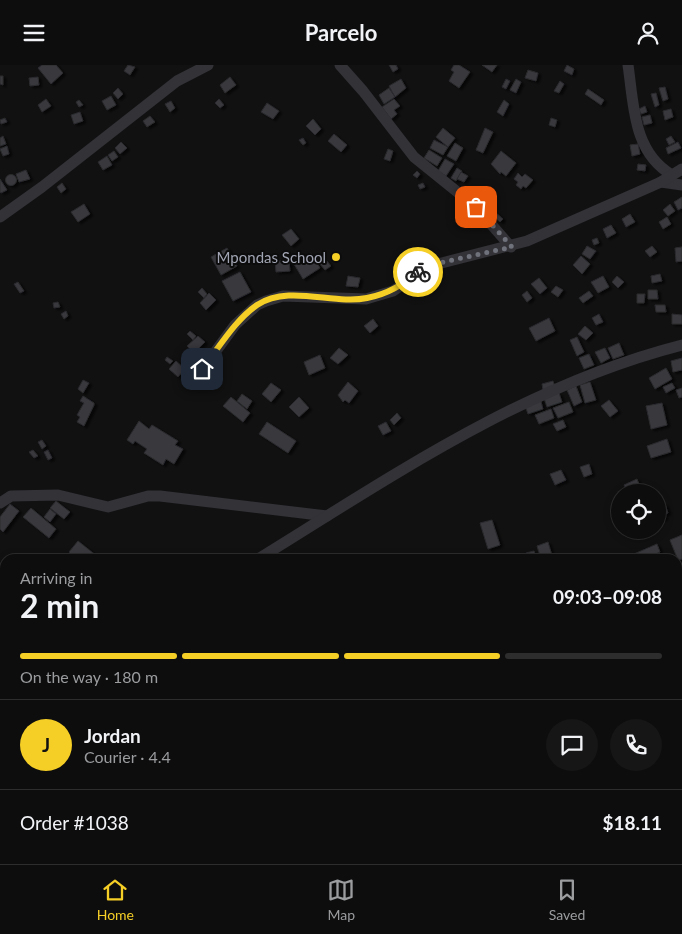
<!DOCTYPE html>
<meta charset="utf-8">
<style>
body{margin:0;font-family:Lato,sans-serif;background:#161617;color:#f1f3f6;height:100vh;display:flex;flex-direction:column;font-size:19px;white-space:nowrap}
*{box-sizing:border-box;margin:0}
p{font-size:16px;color:#9a9c9e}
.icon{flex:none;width:28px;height:28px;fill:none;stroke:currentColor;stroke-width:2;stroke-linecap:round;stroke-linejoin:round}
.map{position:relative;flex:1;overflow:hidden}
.panel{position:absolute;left:0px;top:489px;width:682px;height:311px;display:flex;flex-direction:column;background:#0d0d0e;border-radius:15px 15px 0 0;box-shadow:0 2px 8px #0003,0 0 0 1px #2d2d2e}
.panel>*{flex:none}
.tools{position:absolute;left:611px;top:419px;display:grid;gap:10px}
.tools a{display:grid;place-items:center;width:55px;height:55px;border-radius:50%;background:#0d0d0e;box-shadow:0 2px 8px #0003,0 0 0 1px #2d2d2e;font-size:25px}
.pin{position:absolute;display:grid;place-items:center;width:42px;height:42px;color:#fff;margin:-21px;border-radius:10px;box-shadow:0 2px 8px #0006}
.courier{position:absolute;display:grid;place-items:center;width:50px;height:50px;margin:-25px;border:4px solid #f5ce26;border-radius:50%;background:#fff;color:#222;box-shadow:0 1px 6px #0007}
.head em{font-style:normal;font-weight:700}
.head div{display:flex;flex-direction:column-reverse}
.head{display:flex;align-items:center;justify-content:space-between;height:85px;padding:0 20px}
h1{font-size:32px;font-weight:700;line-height:38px}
.bar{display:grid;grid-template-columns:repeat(4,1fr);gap:8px 5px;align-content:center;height:60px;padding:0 20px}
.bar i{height:6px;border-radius:4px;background:#2d2d2e}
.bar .selected{background:#f5ce26}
.bar p{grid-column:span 4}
.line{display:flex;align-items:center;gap:12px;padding:0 20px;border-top:1px solid #2d2d2e}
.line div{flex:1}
.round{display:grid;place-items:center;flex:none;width:52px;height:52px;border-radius:26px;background:#161617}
header{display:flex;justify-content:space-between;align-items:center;height:65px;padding:0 20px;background:#0d0d0e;font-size:22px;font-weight:700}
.menu{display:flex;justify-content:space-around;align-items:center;height:70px;border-top:1px solid #2d2d2e;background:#0d0d0e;font-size:14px;color:#9a9c9e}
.menu a{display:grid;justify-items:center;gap:2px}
.menu .selected{color:#f5ce26}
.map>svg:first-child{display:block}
.building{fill:#38393d;stroke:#2b2b2e;filter:url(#shadow)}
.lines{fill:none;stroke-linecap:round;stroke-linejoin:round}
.street{stroke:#323237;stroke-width:11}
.done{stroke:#6f717b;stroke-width:5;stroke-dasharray:0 9}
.route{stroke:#f5ce26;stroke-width:6}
.poi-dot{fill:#f5ce26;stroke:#0c0c0d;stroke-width:2}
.labels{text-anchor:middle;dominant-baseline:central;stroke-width:4;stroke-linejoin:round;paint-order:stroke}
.poi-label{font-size:15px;fill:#a2a5b3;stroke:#0c0c0d;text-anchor:end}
</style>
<header><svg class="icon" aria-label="menu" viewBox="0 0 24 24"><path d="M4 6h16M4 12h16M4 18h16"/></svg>Parcelo<svg class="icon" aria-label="person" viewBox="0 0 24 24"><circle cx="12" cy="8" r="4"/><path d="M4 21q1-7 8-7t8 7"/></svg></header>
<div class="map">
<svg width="682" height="799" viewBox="0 0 682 799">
<defs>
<filter id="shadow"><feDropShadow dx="3" dy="2" stdDeviation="1" flood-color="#0009"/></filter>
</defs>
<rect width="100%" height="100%" fill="#111112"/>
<g class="building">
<polygon points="42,0 56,0 63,8 51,19 38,3"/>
<polygon points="128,0 135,2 130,10 124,6"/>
<polygon points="389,0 396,0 398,4 393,7"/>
<polygon points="454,0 459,0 470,7 459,23 449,16 454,7 451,5"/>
<polygon points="482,0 497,0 492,7"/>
<polygon points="567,0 574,4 572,10 564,6"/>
<polygon points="528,5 538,8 536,16 525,13"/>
<polygon points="0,11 3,11 3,20 0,19"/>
<polygon points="38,12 39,20 30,21 29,13"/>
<polygon points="230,12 236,20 225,28 220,20"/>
<polygon points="401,14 406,23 395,32 389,21"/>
<polygon points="506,14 510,16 506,24 502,22"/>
<polygon points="516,14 521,17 516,28 510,25"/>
<polygon points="560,16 564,19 559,28 554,26"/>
<polygon points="665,22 668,34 663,36 659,23"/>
<polygon points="118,23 123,29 118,34 113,28"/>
<polygon points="389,23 395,32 384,39 379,30"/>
<polygon points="588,24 604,35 601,40 585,29"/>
<polygon points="656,28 659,40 655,42 651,29"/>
<polygon points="111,31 116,40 107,45 102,36"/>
<polygon points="46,34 51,41 42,47 38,40"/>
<polygon points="219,34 224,40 220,43 215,38"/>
<polygon points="394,34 400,41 394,45 397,49 391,54 382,42"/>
<polygon points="79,35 83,40 79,42 76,37"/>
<polygon points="504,35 509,39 503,51 497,47"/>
<polygon points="171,36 175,43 170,47 165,39"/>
<polygon points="267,38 279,46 273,54 261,47"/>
<polygon points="645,41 647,47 641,49 639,44"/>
<polygon points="671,44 673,52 665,55 663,46"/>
<polygon points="80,47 83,56 74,59 71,50"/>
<polygon points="650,50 652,58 644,60 642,52"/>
<polygon points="150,51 155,57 147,62 143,56"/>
<polygon points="5,53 7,57 1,59 0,55"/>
<polygon points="551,53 557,55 555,62 549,60"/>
<polygon points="313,54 321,64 315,70 306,61"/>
<polygon points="443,63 455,73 448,82 436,72"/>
<polygon points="485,63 493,67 483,88 476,85"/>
<polygon points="334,69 347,80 341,87 328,76"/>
<polygon points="3,71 6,79 0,81 0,73"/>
<polygon points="671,71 675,77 669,80 666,74"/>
<polygon points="303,73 306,78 303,80 299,75"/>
<polygon points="434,75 448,82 443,90 430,83"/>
<polygon points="121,77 127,83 120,89 115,83"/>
<polygon points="678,77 681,83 668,89 666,83"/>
<polygon points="455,78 463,83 456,96 447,91"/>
<polygon points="638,79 640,89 632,91 630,80"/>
<polygon points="7,81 9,89 3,91 0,84"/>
<polygon points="388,84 393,86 390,96 384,94"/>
<polygon points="429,85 442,93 437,101 424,93"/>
<polygon points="114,86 118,92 112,96 108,90"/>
<polygon points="501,86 516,98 506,111 501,107 500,109 491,99"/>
<polygon points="107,91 112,100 103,105 98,97"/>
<polygon points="445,94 454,99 446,111 438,106"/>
<polygon points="638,99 646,100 645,106 637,105"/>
<polygon points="457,103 462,106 456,116 451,113"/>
<polygon points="26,105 30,114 19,117 16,109"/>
<polygon points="417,106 420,109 417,113 413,110"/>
<polygon points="461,107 468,111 464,117 457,114"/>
<polygon points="518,108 522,112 525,109 533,115 526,123 523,121 521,124 516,120 518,117 514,114"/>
<circle cx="11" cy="115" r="5.5"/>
<polygon points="0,114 7,125 1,128 0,127"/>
<polygon points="62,118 66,124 61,128 57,122"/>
<polygon points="423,118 425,122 420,124 418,120"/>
<polygon points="682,132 682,143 678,145 674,137"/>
<polygon points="84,139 90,149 78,157 71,147"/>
<polygon points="670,139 675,146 668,151 663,145"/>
<polygon points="495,147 503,154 500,157 492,150"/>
<polygon points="630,149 635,157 626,162 622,154"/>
<polygon points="667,152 671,159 663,164 659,157"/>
<polygon points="611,160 616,168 607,173 603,164"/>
<polygon points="291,164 299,174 291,181 282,170"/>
<polygon points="597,173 599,178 594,180 592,175"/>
<polygon points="587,181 596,186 590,194 582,189"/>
<polygon points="652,181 657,187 650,192 645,186"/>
<polygon points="682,182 682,196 676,197 675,183"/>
<polygon points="227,183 237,201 221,210 211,192"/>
<polygon points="311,188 320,203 303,214 294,199"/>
<polygon points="581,191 590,199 582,209 573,200"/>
<polygon points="289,195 290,206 276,207 275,196"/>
<polygon points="326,195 331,201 325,205 320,199"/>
<polygon points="240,207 251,227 233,236 222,216"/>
<polygon points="660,209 662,216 652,218 651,211"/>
<polygon points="348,211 360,213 358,222 346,221"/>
<polygon points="603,211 609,222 598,228 591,217"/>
<polygon points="617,211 624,217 618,223 612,217"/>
<polygon points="539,213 547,223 540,229 531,219"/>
<polygon points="18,217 24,226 20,228 14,219"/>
<polygon points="556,221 563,225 558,232 551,227"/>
<polygon points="202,223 207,229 204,233 198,227"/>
<polygon points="648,225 657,225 658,234 648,234"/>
<polygon points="527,226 532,233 527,237 522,230"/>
<polygon points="589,226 593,231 583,238 579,233"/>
<polygon points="209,228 216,235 206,245 200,238"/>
<polygon points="637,229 645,229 644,238 637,238"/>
<polygon points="58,237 60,242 54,243 53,238"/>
<polygon points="655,240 665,240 666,247 656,247"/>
<polygon points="66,246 68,251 64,254 61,249"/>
<polygon points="599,249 603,257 596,260 592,253"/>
<polygon points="672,249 682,250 682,259 672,259"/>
<polygon points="549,253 555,266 536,276 529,263"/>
<polygon points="373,254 378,261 370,268 364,261"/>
<polygon points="585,261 593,268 586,275 578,269"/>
<polygon points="190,266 196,271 193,275 187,269"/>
<polygon points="198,271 205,277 194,288 187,281"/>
<polygon points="577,272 584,287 577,291 570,275"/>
<polygon points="619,278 624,290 613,294 608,283"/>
<polygon points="339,283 348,290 338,299 330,293"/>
<polygon points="605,283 610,293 601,298 595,287"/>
<polygon points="589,289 594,300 584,304 579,293"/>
<polygon points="320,290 325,303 309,310 304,297"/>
<polygon points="167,292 173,296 170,299 165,295"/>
<polygon points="682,293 682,305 673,307 671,296"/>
<polygon points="176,296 185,304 178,312 169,304"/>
<polygon points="666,303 672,314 655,324 649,313"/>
<polygon points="83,315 89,318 83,328 78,324"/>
<polygon points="553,316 555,322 543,325 542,319"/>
<polygon points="348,317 358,326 349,338 345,335 343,337 338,330"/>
<polygon points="590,317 596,335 585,338 580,320"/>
<polygon points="271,318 281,325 271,337 262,329"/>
<polygon points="672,318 675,323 666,328 663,322"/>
<polygon points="576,321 582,337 574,341 567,325"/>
<polygon points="682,323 682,332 679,333 676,325"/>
<polygon points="559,328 562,337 547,342 544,333"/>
<polygon points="242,329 252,336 247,344 237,336"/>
<polygon points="83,331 94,338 94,340 84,361 77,357 80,352 77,350 84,338 80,336"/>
<polygon points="231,332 250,348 243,357 223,341"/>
<polygon points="299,332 309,343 299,352 289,342"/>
<polygon points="540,333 543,344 528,349 524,338"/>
<polygon points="609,335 618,346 610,352 601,341"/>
<polygon points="569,337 573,347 558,353 553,343"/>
<polygon points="662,338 667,360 651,364 646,341"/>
<polygon points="551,344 554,353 539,359 535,350"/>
<polygon points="397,348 401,353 394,360 390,355"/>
<polygon points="563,355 566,362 557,366 553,359"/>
<polygon points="139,356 149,364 152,360 178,376 175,380 183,384 174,399 166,394 163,400 144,388 147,384 135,376 133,379 127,375"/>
<polygon points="267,357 296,376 288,388 259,369"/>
<polygon points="386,357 391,366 383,370 378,361"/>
<polygon points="667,374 671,387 651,393 647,381"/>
<polygon points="42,375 46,381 42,384 38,377"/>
<polygon points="33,385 38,391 34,393 29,387"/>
<polygon points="48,385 52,393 48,395 44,387"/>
<polygon points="589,399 592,409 584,412 580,402"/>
<polygon points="561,405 566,415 555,420 550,409"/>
<polygon points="637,414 642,427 628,428 624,420"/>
<polygon points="56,436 70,447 64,454 50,443"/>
<polygon points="658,436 661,441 665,439 668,448 664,449 665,453 658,456"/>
<polygon points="10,439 19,446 3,467 0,464 0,452"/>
<polygon points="31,443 56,464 49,473 23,452"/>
<polygon points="50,444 56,449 50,457 44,452"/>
<polygon points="492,455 500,480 488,484 480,458"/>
<polygon points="682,470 682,494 678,495 670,475"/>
<polygon points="78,476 98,492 96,494 76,494 69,487"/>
<polygon points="548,477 553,494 541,494 537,481"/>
<polygon points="657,479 660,487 644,494 636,494 634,489"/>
<polygon points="534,486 537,494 528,494 526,488"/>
<polygon points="0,510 5,514 5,528 0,525"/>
<polygon points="678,524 682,532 682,543 678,545"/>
<polygon points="5,660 5,673 0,664"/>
<polygon points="0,719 5,722 0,734"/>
<rect x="159" y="795" width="15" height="4"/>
<polygon points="190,795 213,795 214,799 192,799"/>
<polygon points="219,795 237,795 237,796 220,799"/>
<polygon points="547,795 565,795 565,798 547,799"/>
<polygon points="571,795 589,795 589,799 572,799"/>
<polygon points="615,795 628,795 629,799 616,799"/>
</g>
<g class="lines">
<g class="street">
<polyline points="340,0 363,26 414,92 476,142 511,182"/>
<path d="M628 0C634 41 633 87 672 110"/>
<polyline points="661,117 682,120"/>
<polyline points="0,152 42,122 177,16 208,0"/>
<polyline points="202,305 235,260 257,240 266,236 283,231 366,234 393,226 430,201 527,176 661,117 682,104"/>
<polyline points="0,438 11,431 58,430 108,442 148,431 160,431 327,451"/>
<path d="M258 494C394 410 525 320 682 280"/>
<polyline points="0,546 3,594 0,622"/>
<polyline points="0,642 5,640"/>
<polyline points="0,744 5,736"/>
<polyline points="451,795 461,799"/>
</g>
</g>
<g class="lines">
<polyline class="done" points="418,207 430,200 512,182 476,142"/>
<path class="route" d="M202 304C219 283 234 256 257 240 289 219 333 240 367 233 388 229 402 220 418 207"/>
</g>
<circle class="poi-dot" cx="336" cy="192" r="5"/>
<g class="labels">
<g class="poi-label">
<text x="326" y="192">Mpondas School</text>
</g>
</g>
</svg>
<div class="tools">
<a><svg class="icon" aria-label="locate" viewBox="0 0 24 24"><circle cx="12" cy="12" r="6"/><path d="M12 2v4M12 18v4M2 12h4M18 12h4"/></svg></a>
</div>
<div class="pin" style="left:476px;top:142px;background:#ea580c"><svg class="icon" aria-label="bag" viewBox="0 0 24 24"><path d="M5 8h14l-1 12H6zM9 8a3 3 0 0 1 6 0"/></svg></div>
<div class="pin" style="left:202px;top:304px;background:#1f2937"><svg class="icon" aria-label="home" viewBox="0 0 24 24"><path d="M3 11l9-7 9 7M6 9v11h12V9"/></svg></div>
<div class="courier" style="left:418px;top:207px"><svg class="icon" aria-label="bike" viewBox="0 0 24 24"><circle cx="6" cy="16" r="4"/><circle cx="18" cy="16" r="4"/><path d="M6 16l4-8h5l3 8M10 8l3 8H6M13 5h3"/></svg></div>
<section class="panel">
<div class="head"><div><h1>2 min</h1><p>Arriving in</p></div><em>09:03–09:08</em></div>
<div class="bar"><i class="selected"></i><i class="selected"></i><i class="selected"></i><i></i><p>On the way · 180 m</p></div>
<div class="line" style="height:90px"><b class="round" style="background:#f5ce26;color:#111">J</b><div><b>Jordan</b><p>Courier · 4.4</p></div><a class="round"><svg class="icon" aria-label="chat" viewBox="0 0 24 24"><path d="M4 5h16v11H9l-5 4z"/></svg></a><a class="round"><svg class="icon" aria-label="phone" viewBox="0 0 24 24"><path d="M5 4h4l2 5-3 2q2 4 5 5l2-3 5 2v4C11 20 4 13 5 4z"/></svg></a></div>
<div class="line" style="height:65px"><div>Order #1038</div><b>$18.11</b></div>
</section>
</div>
<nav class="menu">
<a class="selected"><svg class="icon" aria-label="home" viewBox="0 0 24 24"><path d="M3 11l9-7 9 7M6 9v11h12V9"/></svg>Home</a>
<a><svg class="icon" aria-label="map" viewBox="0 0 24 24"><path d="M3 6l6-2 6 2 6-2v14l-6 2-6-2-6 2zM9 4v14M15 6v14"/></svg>Map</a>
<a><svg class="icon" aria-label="saved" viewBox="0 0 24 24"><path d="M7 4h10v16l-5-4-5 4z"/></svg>Saved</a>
</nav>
